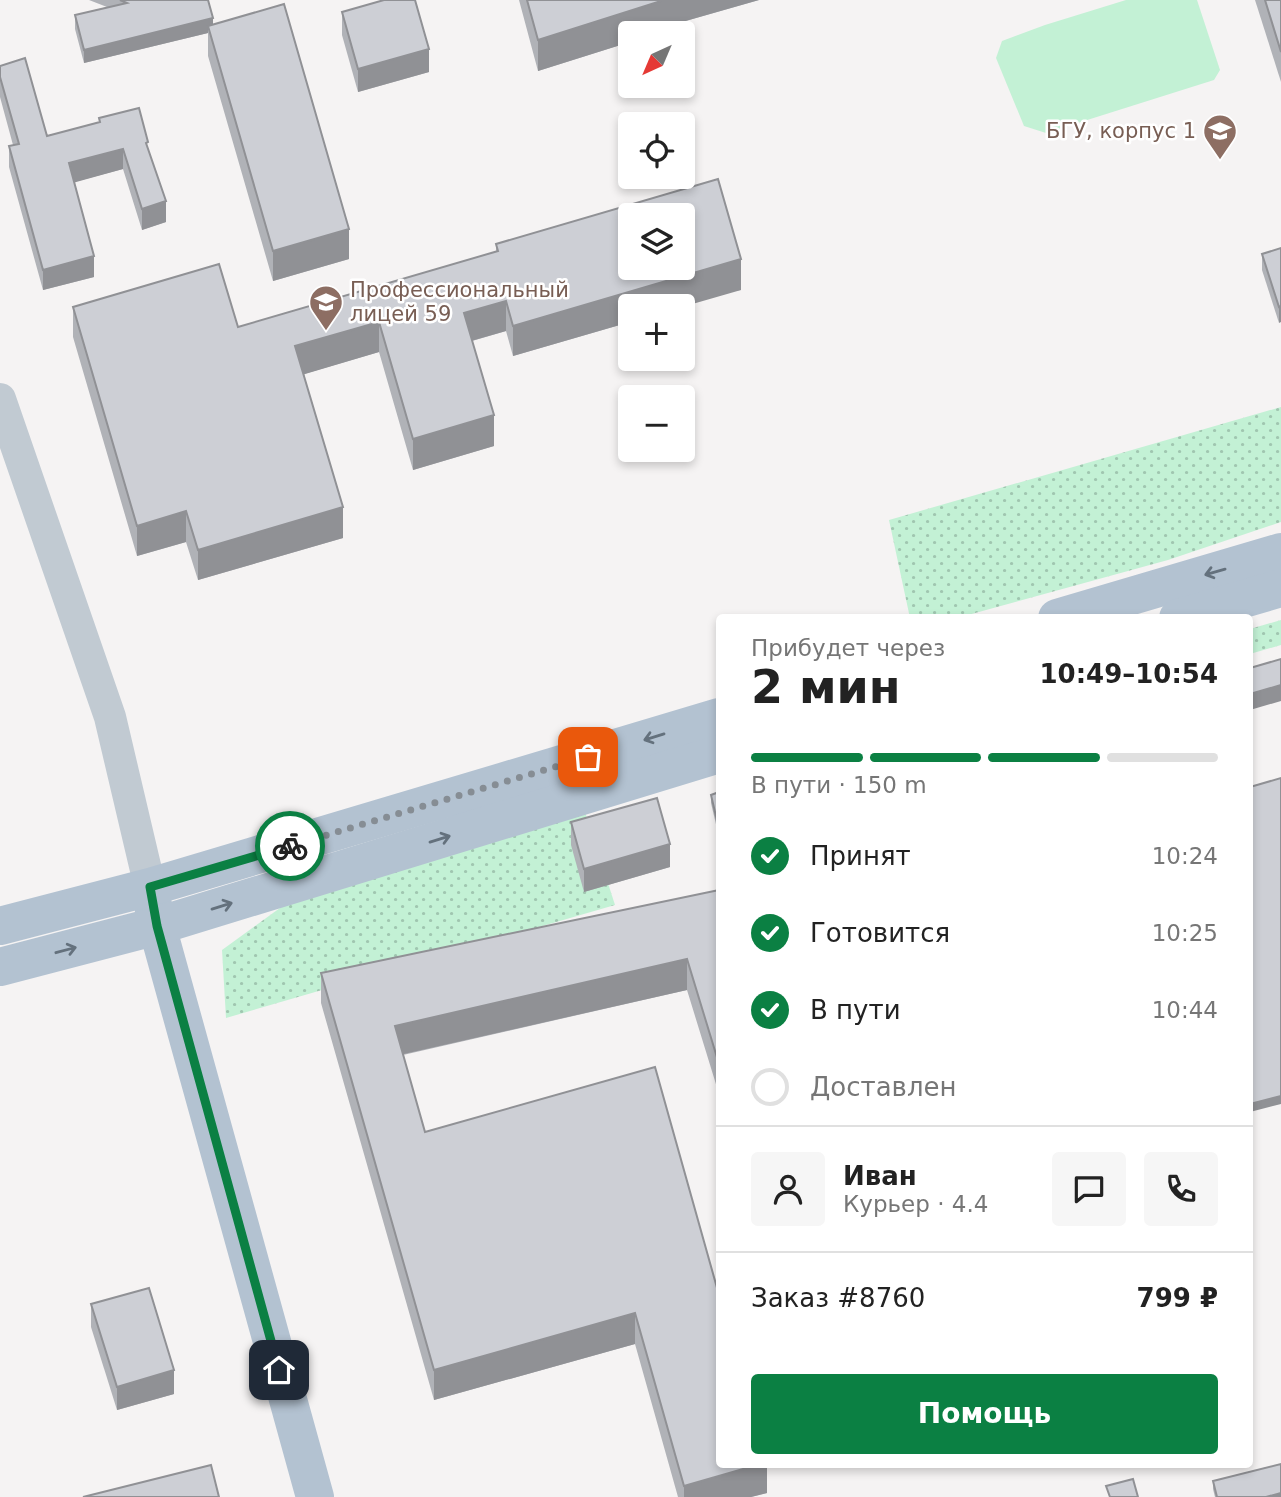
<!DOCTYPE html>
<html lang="ru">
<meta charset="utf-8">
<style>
body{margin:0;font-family:"DejaVu Sans",sans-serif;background:#f6f6f6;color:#222;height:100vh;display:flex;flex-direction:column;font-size:26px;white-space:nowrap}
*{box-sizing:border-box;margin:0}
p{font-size:23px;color:#767676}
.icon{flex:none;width:38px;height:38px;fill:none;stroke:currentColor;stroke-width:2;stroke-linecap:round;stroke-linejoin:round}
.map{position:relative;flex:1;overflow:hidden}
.drawer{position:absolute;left:716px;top:614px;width:537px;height:854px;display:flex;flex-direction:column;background:#fff;border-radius:7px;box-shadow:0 4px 10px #0003}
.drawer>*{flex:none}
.needle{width:46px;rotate:224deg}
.controls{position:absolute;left:618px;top:21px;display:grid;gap:14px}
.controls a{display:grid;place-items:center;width:77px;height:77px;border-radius:7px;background:#fff;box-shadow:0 4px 10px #0003;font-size:35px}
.pin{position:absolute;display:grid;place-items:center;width:60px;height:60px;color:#fff;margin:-30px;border-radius:14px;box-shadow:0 4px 10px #0006}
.courier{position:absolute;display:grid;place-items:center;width:70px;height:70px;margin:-35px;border:5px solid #0b8043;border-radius:50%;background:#fff;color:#222;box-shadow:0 2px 9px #0007}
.headline em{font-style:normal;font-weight:700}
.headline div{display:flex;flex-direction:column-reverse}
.headline{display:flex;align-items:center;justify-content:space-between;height:119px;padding:0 35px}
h1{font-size:46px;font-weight:700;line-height:52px}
.bar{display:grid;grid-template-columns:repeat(4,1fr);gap:10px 7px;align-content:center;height:84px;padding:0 35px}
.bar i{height:9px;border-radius:5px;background:#e0e0e0}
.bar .current{background:#0b8043}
.bar p{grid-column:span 4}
.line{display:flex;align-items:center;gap:18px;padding:0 35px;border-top:2px solid #e0e0e0}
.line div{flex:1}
.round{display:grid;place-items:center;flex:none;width:74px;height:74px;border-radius:7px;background:#f6f6f6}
ol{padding:0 35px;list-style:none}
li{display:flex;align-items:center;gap:21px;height:77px}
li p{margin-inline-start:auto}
li .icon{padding:7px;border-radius:50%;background:#0b8043;color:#fff;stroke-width:4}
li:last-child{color:#767676}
li i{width:38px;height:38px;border:4px solid #e0e0e0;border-radius:50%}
.primary-button{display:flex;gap:14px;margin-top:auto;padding:14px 35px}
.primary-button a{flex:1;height:80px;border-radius:7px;background:#0b8043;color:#fff;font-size:28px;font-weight:700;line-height:80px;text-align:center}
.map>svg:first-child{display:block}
.grass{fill:url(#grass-dots)}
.pitch{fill:#c3f1d5}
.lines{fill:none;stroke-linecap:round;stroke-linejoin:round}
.tertiary{stroke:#c1cad2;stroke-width:32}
.primary{stroke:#b3c2d1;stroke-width:38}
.wall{fill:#b0b2b7}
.shaded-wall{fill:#909195}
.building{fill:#cdcfd5;stroke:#909195;stroke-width:2;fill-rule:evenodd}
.oneway{stroke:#64717d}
.done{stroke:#868d94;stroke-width:7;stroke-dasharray:0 12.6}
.route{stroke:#0b8043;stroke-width:9}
.labels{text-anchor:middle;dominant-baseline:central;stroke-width:5;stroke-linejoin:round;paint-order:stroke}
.education-label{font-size:21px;fill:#785e54;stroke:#fff;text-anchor:end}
</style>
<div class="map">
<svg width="1281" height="1497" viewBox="0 0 1281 1497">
<defs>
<pattern id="grass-dots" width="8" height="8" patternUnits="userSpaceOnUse" patternTransform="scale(1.75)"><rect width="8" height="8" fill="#c3f1d5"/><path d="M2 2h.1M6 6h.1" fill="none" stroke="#a0c6b0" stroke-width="1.8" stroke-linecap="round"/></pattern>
</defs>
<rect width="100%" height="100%" fill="#f5f3f3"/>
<g class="grass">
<polygon points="1281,407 1281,522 1168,560 957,618 910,618 889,520"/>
<polygon points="1281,620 1281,645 1250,654 1250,629"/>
<polygon points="585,812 615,905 226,1018 222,950 291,900"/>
</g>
<polygon class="pitch" points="1126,0 1197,0 1220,70 1214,80 1046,133 1024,126 996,58 1002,41 1045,25"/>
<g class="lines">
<polyline class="tertiary" points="0,399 110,717 150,887"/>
<g class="primary">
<polyline points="1057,618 1281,552"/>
<polyline points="1178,618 1281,588"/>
<polyline points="152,900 157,926 315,1497"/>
<polyline points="0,926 150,887 719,717"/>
<polyline points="0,967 157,926 719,754"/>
</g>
</g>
<g class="wall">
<polygon points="89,0 208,0 213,24 349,259 273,281 208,56 208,33 84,63 75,29 75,15 107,7"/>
<polygon points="519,0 759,0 661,28 661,32 630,33 630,42 538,71"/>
<polygon points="1255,0 1281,0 1281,82"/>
<polygon points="342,12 429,72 358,92 342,35"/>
<polygon points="0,66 47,136 99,122 99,118 148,149 166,222 142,230 123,169 74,182 94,277 43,290 9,167 9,146 13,145 0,97"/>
<polygon points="496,244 741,290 630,306 630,322 513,356 506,331 472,341 494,446 413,470 379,352 304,374 343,538 198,580 186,542 137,556 73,337 73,307 238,327 496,252"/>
<polygon points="1281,248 1279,323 1262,270 1262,254"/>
<polygon points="719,792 719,837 711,803 711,795"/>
<polygon points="571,822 670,867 584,892 571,845"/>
<polygon points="719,890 719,1094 687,990 403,1055 425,1132 655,1067 767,1465 767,1493 751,1497 678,1497 635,1344 434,1400 321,1003 321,973"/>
<polygon points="91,1304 174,1394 117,1410 91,1327"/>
<polygon points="1213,1481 1281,1497 1215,1497 1213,1489"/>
</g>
<g class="shaded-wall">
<polygon points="660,0 759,0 661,28 661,32 656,33 630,33 630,42 538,71 538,40"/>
<polygon points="213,18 213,32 208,26 208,33 84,63 84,50"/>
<polygon points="429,49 429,72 358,92 358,69"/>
<polygon points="123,149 123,169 69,184 69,163"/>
<polygon points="166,201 166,222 142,230 142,209"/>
<polygon points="349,229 349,259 273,281 273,251"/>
<polygon points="94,256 94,277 43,290 43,270"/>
<polygon points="741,259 741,290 682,307 630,306 630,322 513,356 513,326"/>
<polygon points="506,301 506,331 464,343 464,313"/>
<polygon points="1281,306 1281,322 1279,323 1279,307"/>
<polygon points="379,322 379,352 295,377 295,346"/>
<polygon points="494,415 494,446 413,470 413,439"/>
<polygon points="343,507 343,538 198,580 198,550"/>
<polygon points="186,511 186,542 137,556 137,526"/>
<polygon points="1281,685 1281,701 1250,710 1250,694"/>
<polygon points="670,844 670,867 584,892 584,869"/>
<polygon points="687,959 687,990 395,1056 395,1026"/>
<polygon points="1281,1096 1281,1104 1250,1112 1250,1104"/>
<polygon points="635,1313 635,1344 434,1400 434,1370"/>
<polygon points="174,1370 174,1394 117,1410 117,1387"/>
<polygon points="757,1465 767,1465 767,1493 751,1497 684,1497 684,1486"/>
<polygon points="1281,1493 1281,1497 1266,1497"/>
</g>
<g class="building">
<polygon points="120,0 208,0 213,18 84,50 75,15 127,3"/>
<polygon points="384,0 415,0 429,49 358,69 342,12"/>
<polygon points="527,0 661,0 661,1 538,40"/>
<polygon points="1265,0 1281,0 1281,52"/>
<polygon points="284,4 349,229 273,251 208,26"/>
<polygon points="25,58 47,136 100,122 99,118 139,108 148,142 146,143 166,201 142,209 123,149 69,163 94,256 43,270 9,146 19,144 0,77 0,66"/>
<path d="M718 179 741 259 513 326 506 301 464 313 494 415 413 439 379 322 295 346 343 507 198 550 186 511 137 526 73 307 219 264 238 327 498 251 496 244ZM630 215H682V268H630Z"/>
<polygon points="1281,248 1281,306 1279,307 1262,254"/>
<polygon points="1281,659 1281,685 1250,694 1250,668"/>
<polygon points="1281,778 1281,1096 1250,1104 1250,787"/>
<polygon points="719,792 719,829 711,795"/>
<polygon points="657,798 670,844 584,869 571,822"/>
<polygon points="719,890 719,1064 687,959 395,1026 425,1132 655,1067 719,1295 719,1465 757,1465 684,1486 635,1313 434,1370 321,973"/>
<polygon points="149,1288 174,1370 117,1387 91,1304"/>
<polygon points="1281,1464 1281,1493 1266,1497 1217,1497 1213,1481"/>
<polygon points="211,1465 219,1497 83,1497"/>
<polygon points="1133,1479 1138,1497 1110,1497 1106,1486"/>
</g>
<defs><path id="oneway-shaft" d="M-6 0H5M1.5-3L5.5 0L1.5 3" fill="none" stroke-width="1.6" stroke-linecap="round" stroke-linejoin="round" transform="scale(1.75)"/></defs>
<g class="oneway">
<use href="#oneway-shaft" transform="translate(1215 572) rotate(164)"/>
<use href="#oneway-shaft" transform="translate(654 737) rotate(163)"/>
<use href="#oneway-shaft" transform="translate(440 839) rotate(-17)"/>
<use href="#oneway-shaft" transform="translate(222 906) rotate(-17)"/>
<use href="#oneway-shaft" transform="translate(66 950) rotate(-15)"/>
</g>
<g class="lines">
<polyline class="done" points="290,846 588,757"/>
<polyline class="route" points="279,1370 157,926 150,887 290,846"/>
</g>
<defs>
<g id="university-pin" transform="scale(1.75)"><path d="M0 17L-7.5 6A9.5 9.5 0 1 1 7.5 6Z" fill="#8d6e63" stroke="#fff"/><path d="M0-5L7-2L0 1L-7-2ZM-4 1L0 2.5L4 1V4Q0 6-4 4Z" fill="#fff"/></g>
</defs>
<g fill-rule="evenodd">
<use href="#university-pin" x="1220" y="131"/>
<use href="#university-pin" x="326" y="302"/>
</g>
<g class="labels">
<g class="education-label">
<text x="1196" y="131">БГУ, корпус 1</text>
<text x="350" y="290" text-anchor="start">Профессиональный<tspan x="350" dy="24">лицей 59</tspan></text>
</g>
</g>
</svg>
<div class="controls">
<a><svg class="needle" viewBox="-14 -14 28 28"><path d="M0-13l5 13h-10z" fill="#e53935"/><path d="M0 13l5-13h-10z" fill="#767676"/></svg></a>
<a><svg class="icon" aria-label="locate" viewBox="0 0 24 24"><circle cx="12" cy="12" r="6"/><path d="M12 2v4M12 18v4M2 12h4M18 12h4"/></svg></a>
<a><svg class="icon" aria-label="layers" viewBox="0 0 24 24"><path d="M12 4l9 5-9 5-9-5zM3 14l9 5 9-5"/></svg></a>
<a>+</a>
<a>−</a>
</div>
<div class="pin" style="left:588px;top:757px;background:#ea580c"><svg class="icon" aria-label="bag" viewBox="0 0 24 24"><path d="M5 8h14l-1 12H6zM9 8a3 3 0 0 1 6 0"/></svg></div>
<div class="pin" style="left:279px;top:1370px;background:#1f2937"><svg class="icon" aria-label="home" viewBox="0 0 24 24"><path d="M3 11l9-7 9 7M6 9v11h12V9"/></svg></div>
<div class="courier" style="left:290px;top:846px"><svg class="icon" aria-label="bike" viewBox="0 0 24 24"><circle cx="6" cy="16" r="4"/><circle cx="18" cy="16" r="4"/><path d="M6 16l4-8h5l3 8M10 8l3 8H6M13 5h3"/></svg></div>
<section class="drawer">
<div class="headline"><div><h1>2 мин</h1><p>Прибудет через</p></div><em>10:49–10:54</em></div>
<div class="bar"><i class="current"></i><i class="current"></i><i class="current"></i><i></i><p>В пути · 150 m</p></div>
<ol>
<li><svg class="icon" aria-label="check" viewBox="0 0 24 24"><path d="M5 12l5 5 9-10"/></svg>Принят<p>10:24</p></li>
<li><svg class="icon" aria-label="check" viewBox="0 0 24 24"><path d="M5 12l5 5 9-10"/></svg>Готовится<p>10:25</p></li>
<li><svg class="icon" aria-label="check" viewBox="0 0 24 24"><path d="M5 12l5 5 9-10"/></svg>В пути<p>10:44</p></li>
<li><i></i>Доставлен</li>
</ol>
<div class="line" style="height:126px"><a class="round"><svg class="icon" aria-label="person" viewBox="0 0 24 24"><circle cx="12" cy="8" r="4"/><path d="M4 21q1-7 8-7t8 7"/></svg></a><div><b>Иван</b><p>Курьер · 4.4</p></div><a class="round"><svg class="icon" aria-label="chat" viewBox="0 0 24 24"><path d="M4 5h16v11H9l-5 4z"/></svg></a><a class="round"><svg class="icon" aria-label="phone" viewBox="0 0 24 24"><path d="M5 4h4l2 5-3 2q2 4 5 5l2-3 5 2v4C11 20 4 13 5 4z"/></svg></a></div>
<div class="line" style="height:91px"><div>Заказ #8760</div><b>799 ₽</b></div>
<div class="primary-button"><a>Помощь</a></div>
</section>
</div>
